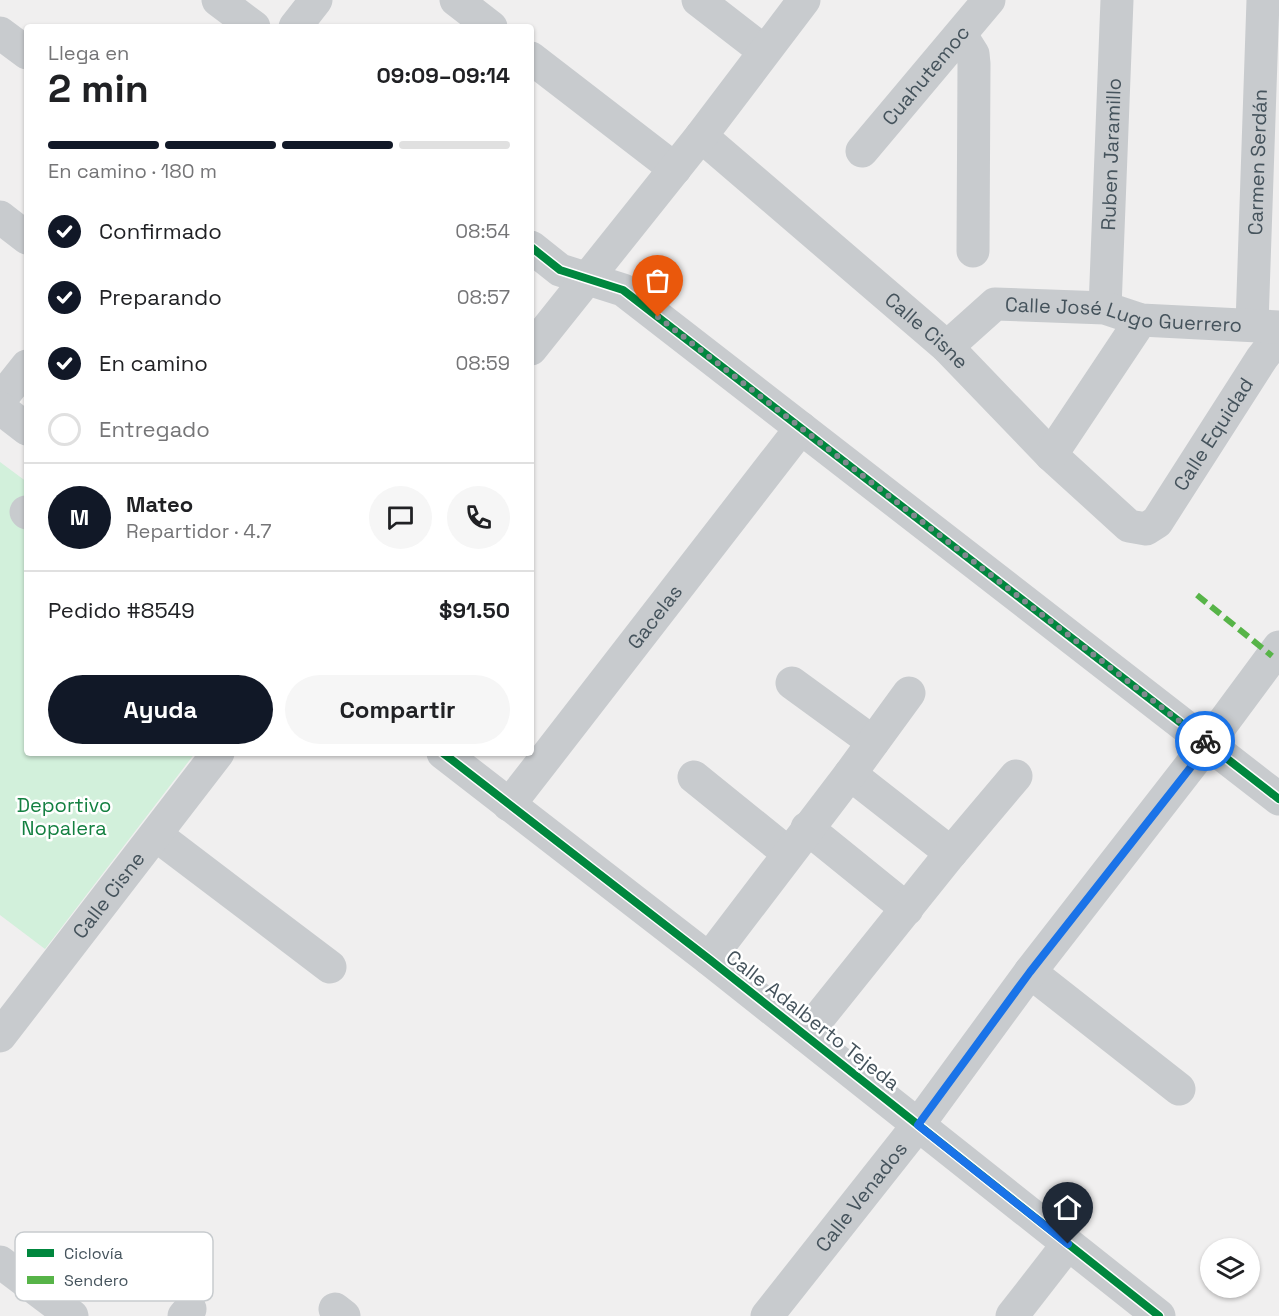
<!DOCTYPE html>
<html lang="es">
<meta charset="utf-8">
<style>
body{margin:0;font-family:"Space Grotesk",sans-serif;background:#f6f6f6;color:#202124;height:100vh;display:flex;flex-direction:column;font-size:22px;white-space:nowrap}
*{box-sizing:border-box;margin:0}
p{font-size:20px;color:#757577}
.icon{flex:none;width:33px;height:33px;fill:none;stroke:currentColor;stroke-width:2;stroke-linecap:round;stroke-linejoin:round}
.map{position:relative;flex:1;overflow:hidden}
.drawer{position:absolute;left:24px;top:24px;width:510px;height:732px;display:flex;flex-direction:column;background:#fff;border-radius:6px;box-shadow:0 2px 4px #0004}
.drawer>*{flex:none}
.tools{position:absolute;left:1200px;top:1238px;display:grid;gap:12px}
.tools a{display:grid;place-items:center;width:60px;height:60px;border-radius:50%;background:#fff;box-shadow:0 2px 4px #0004;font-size:30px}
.pin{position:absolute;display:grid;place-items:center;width:51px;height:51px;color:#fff;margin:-62px -26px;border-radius:50% 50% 50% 0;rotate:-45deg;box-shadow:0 0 6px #0007}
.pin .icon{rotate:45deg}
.courier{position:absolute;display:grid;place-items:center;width:60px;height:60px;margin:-30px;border:4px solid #1a73e8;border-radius:50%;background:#fff;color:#222;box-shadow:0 2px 8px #0007}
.overview em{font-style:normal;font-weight:700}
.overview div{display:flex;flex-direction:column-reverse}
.overview{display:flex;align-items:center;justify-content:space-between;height:102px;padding:0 24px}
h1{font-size:39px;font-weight:700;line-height:45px}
.bar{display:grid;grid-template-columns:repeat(4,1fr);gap:9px 6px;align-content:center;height:72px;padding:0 24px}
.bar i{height:8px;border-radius:4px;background:#e0e0e0}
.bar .on{background:#111827}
.bar p{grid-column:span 4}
.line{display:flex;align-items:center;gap:15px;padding:0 24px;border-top:2px solid #e0e0e0}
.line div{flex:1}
.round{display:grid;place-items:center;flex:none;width:63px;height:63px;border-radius:32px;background:#f6f6f6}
ol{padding:0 24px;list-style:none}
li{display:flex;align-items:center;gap:18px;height:66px}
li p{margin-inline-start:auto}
li .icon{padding:6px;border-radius:50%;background:#111827;color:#fff;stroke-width:4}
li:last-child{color:#757577}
li i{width:33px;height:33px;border:3px solid #e0e0e0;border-radius:50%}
.primary-button{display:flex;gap:12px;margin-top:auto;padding:12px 24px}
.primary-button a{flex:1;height:69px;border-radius:36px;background:#111827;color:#fff;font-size:24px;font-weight:700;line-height:69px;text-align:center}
.primary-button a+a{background:#f6f6f6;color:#202124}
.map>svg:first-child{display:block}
.green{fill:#d2f0db}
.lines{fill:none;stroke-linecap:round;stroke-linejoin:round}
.minor{stroke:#c8cbce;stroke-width:33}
.quiet{stroke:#57b448;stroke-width:6;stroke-dasharray:12 6;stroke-linecap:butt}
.cycleway-casing{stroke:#fff;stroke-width:11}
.cycleway{stroke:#00873e;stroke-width:8}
.done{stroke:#818a8f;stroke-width:6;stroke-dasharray:0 10.8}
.route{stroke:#1a73e8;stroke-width:8}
.labels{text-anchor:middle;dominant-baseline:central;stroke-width:5;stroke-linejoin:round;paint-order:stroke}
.street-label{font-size:20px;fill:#45535c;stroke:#fff}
.park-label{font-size:20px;fill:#148041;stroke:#fff}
.key{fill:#fff;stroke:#c7cbce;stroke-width:1.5}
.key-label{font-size:16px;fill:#45535c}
</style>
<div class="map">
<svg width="1279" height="1316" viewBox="0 0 1279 1316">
<rect width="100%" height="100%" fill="#f0efef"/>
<polygon class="green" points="0,462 27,482 27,753 195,753 45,949 0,915"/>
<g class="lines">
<g class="minor">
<polyline points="218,0 254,27"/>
<polyline points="456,0 491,27"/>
<polyline points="698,0 764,51"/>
<polyline points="295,27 316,0"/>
<polyline points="0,33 27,53"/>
<polyline points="961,35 973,54 974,64 973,251"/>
<polyline points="531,58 675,169"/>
<path id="s1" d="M701 136 947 347 1051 455 1129 526 1146 529 1157 522 1262 358 1279 336"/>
<path id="s2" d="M862 151 989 0"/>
<polyline points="0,217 27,238"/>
<polyline points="531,247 560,270 623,290 1279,799"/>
<path id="s3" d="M1105 308 1117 0"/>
<path id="s4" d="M1252 324 1263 0"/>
<path id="s5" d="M947 347 995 304 1105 308 1141 320 1279 327"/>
<polyline points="531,349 701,136 804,0"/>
<polyline points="0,400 27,366"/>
<polyline points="0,408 27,429"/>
<polyline points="1051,455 1141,320"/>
<polyline points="26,512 27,513"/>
<polyline points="792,683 873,742"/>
<polyline points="443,753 709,959 1159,1316"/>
<polyline points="850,774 951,853"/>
<polyline points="694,777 788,853"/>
<path id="s6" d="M509 805 801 428"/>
<polyline points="807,828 907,909"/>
<polyline points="156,835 330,967"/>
<polyline points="709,959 850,774 909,693"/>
<polyline points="1030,972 1179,1089"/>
<polyline points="805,1035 951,853 1016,776"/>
<path id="s7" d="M0 1036 218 753"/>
<polyline points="0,1262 72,1316"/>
<polyline points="335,1309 344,1316"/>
<polyline points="184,1316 190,1309"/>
<path id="s8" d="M767 1316 918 1125 1030 972 1208 743 1279 647"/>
<polyline points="1012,1316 1068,1244"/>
</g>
<polyline class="quiet" points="1197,595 1272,656"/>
<g class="cycleway-casing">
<g id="cycleway">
<polyline points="531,247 560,270 623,290 1279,799"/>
<polyline points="443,753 709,959 1159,1316"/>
</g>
</g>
<use href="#cycleway" class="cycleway"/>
</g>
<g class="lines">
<polyline class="done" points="658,317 1205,741"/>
<polyline class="route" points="1068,1244 918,1125 1030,972 1209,744 1205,741"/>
</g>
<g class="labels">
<g class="street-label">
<text stroke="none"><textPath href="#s2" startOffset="99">Cuahutemoc</textPath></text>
<text stroke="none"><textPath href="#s3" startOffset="154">Ruben Jaramillo</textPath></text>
<text stroke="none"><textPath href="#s4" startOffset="162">Carmen Serdán</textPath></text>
<text stroke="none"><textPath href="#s5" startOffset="194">Calle José Lugo Guerrero</textPath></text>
<text stroke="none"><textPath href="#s1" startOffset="298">Calle Cisne</textPath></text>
<text stroke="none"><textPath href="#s1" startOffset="714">Calle Equidad</textPath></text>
<text stroke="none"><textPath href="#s6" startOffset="238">Gacelas</textPath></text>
<text stroke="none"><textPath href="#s7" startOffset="178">Calle Cisne</textPath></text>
<text transform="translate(813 1020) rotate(38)">Calle Adalberto Tejeda</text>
<text stroke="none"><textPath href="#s8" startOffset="152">Calle Venados</textPath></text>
</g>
<g class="park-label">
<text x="64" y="805">Deportivo<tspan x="64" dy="23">Nopalera</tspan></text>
</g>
</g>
<rect x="15" y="1232" width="198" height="69" rx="9" class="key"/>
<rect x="27" y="1249" width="27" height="8" fill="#00873e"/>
<rect x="27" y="1276" width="27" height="8" fill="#57b448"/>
<g class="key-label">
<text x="64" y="1259">Ciclovía</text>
<text x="64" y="1286">Sendero</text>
</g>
</svg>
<div class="tools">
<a><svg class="icon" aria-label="layers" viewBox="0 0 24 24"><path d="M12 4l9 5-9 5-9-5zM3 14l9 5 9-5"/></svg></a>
</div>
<div class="pin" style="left:658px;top:317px;background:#ea580c"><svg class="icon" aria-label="bag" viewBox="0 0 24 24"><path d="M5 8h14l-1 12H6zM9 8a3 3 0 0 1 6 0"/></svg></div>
<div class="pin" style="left:1068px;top:1244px;background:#1f2937"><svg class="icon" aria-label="home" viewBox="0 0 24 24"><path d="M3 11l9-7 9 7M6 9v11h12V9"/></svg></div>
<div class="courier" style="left:1205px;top:741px"><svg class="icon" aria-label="bike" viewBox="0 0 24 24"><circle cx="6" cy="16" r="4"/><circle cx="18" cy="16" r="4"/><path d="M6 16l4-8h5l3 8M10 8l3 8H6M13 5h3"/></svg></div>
<section class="drawer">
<div class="overview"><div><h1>2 min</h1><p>Llega en</p></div><em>09:09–09:14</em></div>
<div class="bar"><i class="on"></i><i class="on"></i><i class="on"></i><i></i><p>En camino · 180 m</p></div>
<ol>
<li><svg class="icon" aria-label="check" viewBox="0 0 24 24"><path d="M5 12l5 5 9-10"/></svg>Confirmado<p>08:54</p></li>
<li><svg class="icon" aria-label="check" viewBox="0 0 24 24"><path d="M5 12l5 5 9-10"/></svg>Preparando<p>08:57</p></li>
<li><svg class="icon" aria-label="check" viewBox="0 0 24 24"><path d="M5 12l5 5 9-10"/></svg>En camino<p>08:59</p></li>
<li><i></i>Entregado</li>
</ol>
<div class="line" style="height:108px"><b class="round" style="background:#111827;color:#fff">M</b><div><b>Mateo</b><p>Repartidor · 4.7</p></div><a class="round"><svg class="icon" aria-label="chat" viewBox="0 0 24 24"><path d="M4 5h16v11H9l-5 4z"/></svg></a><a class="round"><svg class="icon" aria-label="phone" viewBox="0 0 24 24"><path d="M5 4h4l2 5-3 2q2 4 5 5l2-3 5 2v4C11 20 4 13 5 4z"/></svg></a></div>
<div class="line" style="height:78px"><div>Pedido #8549</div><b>$91.50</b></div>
<div class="primary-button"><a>Ayuda</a><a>Compartir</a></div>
</section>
</div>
